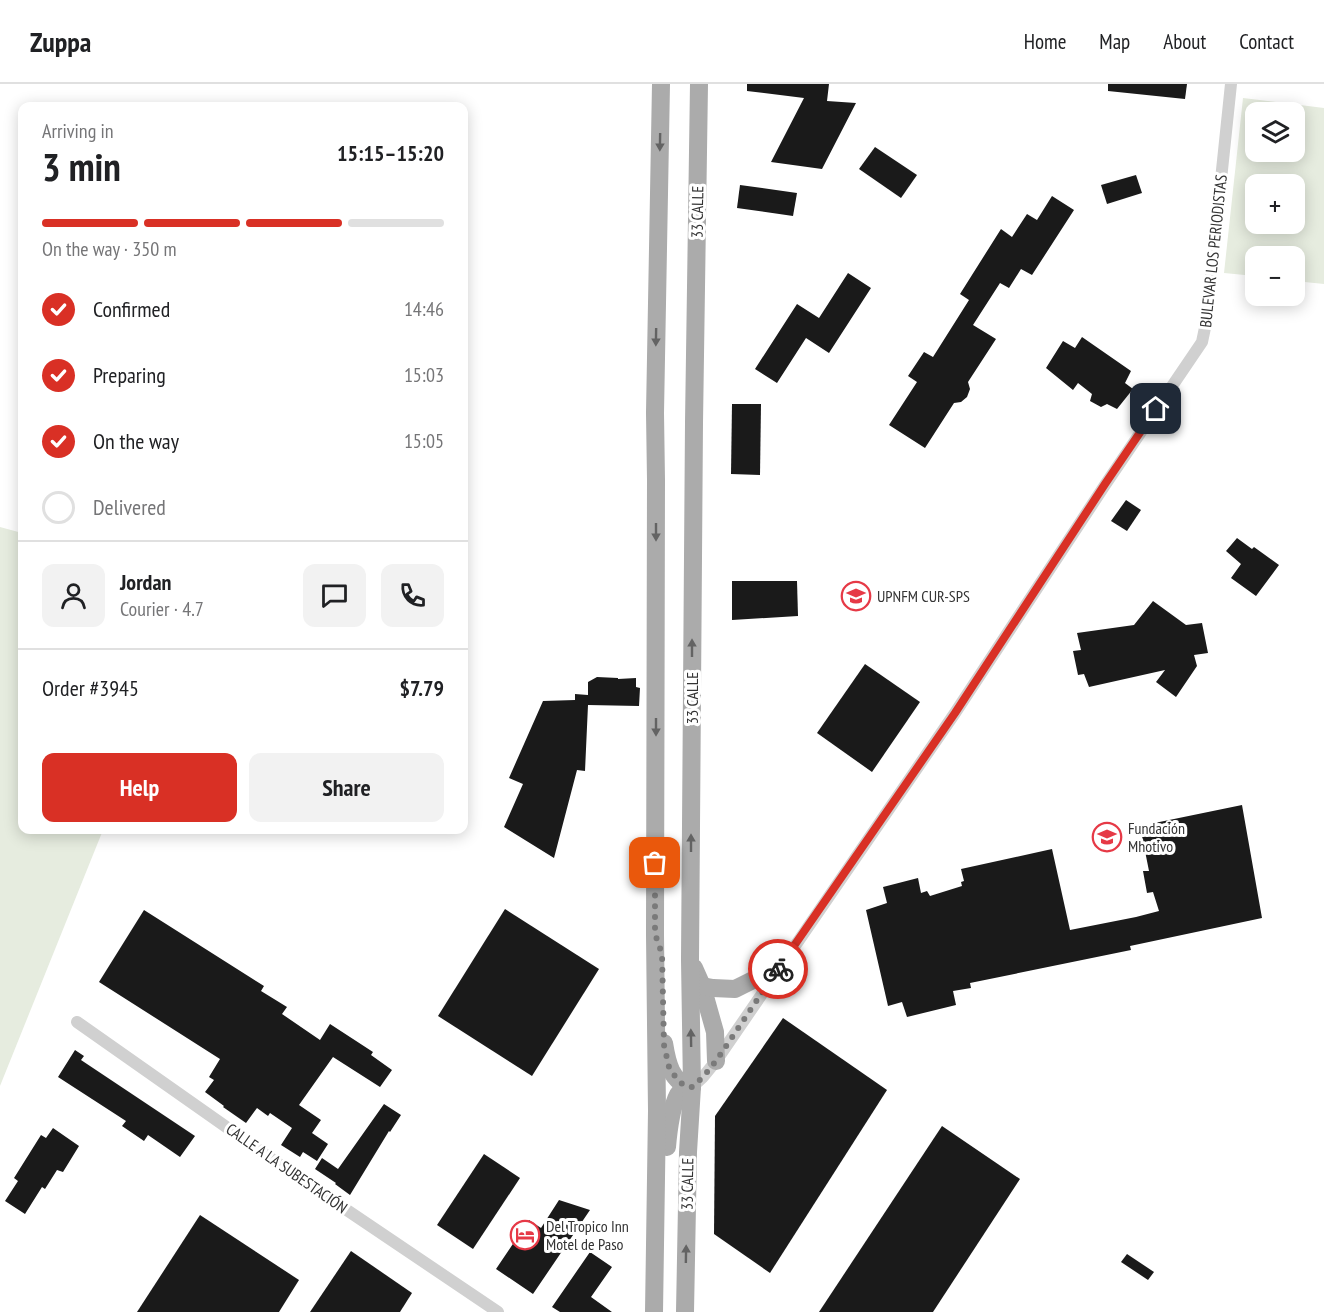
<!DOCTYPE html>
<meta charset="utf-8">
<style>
body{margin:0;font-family:"PT Sans Narrow",sans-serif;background:#f2f2f2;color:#202124;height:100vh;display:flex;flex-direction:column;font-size:22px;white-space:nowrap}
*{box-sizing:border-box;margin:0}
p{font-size:20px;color:#757577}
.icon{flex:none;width:33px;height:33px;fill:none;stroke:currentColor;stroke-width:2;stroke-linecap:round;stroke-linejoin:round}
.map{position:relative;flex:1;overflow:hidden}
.side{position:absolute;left:18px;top:18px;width:450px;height:732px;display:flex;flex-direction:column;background:#fff;border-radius:12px;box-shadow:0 3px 15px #0003}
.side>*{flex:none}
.buttons{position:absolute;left:1245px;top:18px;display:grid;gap:12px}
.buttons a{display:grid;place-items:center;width:60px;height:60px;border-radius:12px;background:#fff;box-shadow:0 3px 15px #0003;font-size:30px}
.pin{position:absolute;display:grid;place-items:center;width:51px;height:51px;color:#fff;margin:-26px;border-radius:12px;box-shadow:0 3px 9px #0006}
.courier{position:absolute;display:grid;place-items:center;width:60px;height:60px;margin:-30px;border:4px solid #d93025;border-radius:50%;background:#fff;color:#222;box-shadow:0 2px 8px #0007}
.headline em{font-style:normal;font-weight:600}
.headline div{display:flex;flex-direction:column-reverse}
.headline{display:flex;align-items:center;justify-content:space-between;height:102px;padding:0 24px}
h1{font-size:39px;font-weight:600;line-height:45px}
.bar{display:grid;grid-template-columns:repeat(4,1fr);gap:9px 6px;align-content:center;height:72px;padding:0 24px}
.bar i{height:8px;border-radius:4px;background:#e0e0e0}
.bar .selected{background:#d93025}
.bar p{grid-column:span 4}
.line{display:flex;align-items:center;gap:15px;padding:0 24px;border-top:2px solid #e0e0e0}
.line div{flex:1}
.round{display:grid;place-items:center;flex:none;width:63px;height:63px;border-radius:12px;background:#f2f2f2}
ol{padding:0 24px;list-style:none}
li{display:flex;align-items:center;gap:18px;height:66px}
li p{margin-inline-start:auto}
li .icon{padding:6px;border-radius:50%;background:#d93025;color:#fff;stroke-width:4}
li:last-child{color:#757577}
li i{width:33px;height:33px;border:3px solid #e0e0e0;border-radius:50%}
.primary-button{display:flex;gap:12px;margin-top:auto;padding:12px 24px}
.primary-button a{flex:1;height:69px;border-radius:12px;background:#d93025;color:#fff;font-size:24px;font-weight:600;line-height:69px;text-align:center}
.primary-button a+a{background:#f2f2f2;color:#202124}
header{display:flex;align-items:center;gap:36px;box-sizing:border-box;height:84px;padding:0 30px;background:#fff;border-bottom:2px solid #e0e0e0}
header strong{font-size:28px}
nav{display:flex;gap:33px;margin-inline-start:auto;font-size:21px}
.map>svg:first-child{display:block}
.green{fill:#e6ecdf;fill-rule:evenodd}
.building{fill:#1a1a1a}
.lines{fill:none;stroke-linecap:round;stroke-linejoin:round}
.minor{stroke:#d0d0d0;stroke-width:12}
.primary{stroke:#ababab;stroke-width:18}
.oneway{fill:#636363}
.done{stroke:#7a7a7a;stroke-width:6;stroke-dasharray:0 10.8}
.route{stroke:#d93025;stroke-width:8}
.labels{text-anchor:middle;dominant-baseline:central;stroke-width:6;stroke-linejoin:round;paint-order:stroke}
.street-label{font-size:16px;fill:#333;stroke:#fff}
.poi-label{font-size:16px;fill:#333;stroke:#fff;text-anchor:start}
</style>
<header>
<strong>Zuppa</strong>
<nav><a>Home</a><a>Map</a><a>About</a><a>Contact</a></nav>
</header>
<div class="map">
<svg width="1324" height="1228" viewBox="0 0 1324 1228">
<rect width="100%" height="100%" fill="#fff"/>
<g class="green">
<path d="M1243 14 1324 24V200L1295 197 1294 172H1256L1255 192 1224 189ZM1294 28V68H1256V28ZM1294 100V140H1256V100Z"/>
<polygon points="0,443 22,449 22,746 103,746 0,1002"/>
</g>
<g class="building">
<polygon points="747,0 829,0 827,17 856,19 822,85 771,78 804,14 747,7"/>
<polygon points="1108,0 1187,0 1185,15 1108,7"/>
<polygon points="875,63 917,91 901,114 859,85"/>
<polygon points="1136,91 1142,109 1107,120 1101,101"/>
<polygon points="740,101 797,109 793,132 737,124"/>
<polygon points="1052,112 1074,126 1032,191 1021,185 1009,204 1000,199 973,241 996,255 968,298 970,305 967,313 961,318 954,319 925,364 889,341 917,298 908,292 924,268 933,273 969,216 960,210 1001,145 1012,153 1027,130 1037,136"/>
<polygon points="848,189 871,204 829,269 806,254 777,299 755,285 797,220 819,234"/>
<polygon points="1082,253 1131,287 1125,299 1133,305 1117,325 1107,320 1101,323 1090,317 1092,310 1078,299 1073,306 1046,284 1063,257 1075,264"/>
<polygon points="732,320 761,320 760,391 731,390"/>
<polygon points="1126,416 1141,426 1127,447 1111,437"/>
<polygon points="1237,454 1252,465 1254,463 1279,481 1256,512 1231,494 1241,480 1226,467"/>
<polygon points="732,497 797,497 798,532 732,536"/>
<polygon points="1153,517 1186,541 1202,539 1208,569 1194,571 1197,582 1176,613 1156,598 1165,586 1089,603 1084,590 1078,591 1073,567 1081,566 1077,549 1134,541"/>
<polygon points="865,580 920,618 872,688 817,649"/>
<polygon points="597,593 618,594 618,595 636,594 636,603 640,604 639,622 588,621 585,687 577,686 554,774 504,743 523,700 509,694 543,617 575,616 575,610 588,611 588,598"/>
<polygon points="1242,721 1262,834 1130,862 1131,866 970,899 971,904 953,907 956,921 907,933 902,918 888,922 866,826 887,819 883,803 918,794 921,809 927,807 930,812 962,802 961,798 964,797 961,785 1052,765 1070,846 1136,833 1159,827 1153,808 1147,809 1143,787 1149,787 1140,742"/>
<polygon points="505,825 599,885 532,992 438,932"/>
<polygon points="144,826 264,902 261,907 287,923 282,930 320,956 330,940 373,968 371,971 392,986 380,1003 333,973 299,1021 321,1036 312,1049 328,1060 317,1077 303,1068 300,1073 281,1061 292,1044 270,1029 268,1032 257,1024 246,1039 223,1023 224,1022 205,1008 214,996 209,993 220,975 99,898"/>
<polygon points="783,934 887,1006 770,1189 714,1150 715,1032"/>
<polygon points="75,966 84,972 81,976 195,1052 180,1073 148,1051 144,1057 122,1042 126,1037 58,993"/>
<polygon points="384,1020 401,1031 390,1048 389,1047 350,1111 335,1100 336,1099 315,1085 322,1074 338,1085"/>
<polygon points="942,1042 1020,1095 933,1228 819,1228"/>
<polygon points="53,1044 79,1062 63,1088 57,1086 45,1105 42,1103 25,1130 5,1117 18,1097 14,1094 41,1051 46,1054"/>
<polygon points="484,1070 520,1094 473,1165 437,1141"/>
<polygon points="559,1116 590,1126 533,1210 496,1185 529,1136 541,1144"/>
<polygon points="200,1131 299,1196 279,1228 137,1228"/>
<polygon points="351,1167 412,1209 400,1228 310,1228"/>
<polygon points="590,1168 612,1183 591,1213 612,1228 560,1228 552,1223"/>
<polygon points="1127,1170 1154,1188 1148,1196 1121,1178"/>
</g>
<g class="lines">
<g class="minor">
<polyline points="77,938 286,1085 498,1228"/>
<polyline points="692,1003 703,993 716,977 955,629 1105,401 1202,258 1206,239 1231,0"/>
</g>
<g class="primary">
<polyline points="694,884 702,902 715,948 716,977"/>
<polyline points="702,902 713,904 735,905 779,883"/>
<path d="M664 959C667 978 671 999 692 1003"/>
<path d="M667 1063C668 1051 672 1012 682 1006 685 1004 689 1004 692 1003"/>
<polyline points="654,1228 657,1027 655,851 656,396 655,329 661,0"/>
<polyline points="685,1228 688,1068 692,1003 690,876 694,339 699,0"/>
</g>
</g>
<defs><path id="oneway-solid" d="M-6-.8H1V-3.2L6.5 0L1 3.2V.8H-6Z" transform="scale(1.5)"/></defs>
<g class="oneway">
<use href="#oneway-solid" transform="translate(660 58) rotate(91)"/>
<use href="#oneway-solid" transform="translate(656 253) rotate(91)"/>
<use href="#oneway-solid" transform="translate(656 448) rotate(90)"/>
<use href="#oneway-solid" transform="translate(692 564) rotate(-90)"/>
<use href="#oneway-solid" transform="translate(656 643) rotate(90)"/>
<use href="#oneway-solid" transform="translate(691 759) rotate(-90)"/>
<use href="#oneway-solid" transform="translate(691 954) rotate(-91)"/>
<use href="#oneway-solid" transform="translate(686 1170) rotate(-89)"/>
</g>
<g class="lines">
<polyline class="done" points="655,779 655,850 662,870 664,961 669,983 674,991 683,1001 692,1003 703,993 716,977 778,885"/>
<polyline class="route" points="778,885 955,629 1105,400 1156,325"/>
</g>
<defs>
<g id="university-ring" transform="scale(1.5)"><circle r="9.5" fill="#fff" stroke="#e63946" stroke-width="1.5"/><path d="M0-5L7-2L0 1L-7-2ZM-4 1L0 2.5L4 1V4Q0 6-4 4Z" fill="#e63946"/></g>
<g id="school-ring" transform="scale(1.5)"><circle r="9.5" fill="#fff" stroke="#e63946" stroke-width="1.5"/><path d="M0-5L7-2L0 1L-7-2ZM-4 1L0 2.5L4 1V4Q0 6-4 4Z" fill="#e63946"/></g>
<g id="hotel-ring" transform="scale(1.5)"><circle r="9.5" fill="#fff" stroke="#e63946" stroke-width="1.5"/><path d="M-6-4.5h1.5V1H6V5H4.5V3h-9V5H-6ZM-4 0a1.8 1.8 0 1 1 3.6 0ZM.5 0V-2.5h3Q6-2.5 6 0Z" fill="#e63946"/></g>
</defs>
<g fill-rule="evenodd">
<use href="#university-ring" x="856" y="512"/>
<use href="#school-ring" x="1107" y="753"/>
<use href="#hotel-ring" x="525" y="1151"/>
</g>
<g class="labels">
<g class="street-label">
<text transform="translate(697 128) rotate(-89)">33 CALLE</text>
<text transform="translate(1213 167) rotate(-84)">BULEVAR LOS PERIODISTAS</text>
<text transform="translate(692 614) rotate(-90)">33 CALLE</text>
<text transform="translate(287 1084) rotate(35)">CALLE A LA SUBESTACIÓN</text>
<text transform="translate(687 1100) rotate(-89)">33 CALLE</text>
</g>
<g class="poi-label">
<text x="877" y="512">UPNFM CUR-SPS</text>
<text x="1128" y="744">Fundación<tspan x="1128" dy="18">Mhotivo</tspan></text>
<text x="546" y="1142">Del Tropico Inn<tspan x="546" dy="18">Motel de Paso</tspan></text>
</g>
</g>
</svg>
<div class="buttons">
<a><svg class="icon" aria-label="layers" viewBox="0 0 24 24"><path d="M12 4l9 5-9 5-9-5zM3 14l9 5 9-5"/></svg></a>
<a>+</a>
<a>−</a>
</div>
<div class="pin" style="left:655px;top:779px;background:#ea580c"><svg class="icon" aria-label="bag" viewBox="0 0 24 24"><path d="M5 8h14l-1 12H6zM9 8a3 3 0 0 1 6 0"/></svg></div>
<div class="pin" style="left:1156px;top:325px;background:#1f2937"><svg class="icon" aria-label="home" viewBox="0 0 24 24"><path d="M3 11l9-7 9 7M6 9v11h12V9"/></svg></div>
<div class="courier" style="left:778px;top:885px"><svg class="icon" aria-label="bike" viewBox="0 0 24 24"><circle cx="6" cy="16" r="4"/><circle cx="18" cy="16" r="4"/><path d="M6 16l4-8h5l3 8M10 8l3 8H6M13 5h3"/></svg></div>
<section class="side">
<div class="headline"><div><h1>3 min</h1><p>Arriving in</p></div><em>15:15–15:20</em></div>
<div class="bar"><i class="selected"></i><i class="selected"></i><i class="selected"></i><i></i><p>On the way · 350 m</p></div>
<ol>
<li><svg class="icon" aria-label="check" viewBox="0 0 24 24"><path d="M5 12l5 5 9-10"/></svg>Confirmed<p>14:46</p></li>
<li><svg class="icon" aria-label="check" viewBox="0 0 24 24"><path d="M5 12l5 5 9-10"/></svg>Preparing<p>15:03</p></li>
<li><svg class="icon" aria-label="check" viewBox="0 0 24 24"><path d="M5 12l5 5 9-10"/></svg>On the way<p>15:05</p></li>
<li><i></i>Delivered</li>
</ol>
<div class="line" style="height:108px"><a class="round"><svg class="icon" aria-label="person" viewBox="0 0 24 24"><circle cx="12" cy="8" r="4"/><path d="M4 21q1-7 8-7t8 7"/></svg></a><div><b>Jordan</b><p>Courier · 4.7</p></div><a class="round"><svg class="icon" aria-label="chat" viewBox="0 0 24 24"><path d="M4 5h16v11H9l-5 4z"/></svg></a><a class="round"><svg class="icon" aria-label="phone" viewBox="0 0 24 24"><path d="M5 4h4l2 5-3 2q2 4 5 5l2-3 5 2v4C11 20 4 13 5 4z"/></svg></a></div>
<div class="line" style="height:78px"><div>Order #3945</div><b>$7.79</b></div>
<div class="primary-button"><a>Help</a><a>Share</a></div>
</section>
</div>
